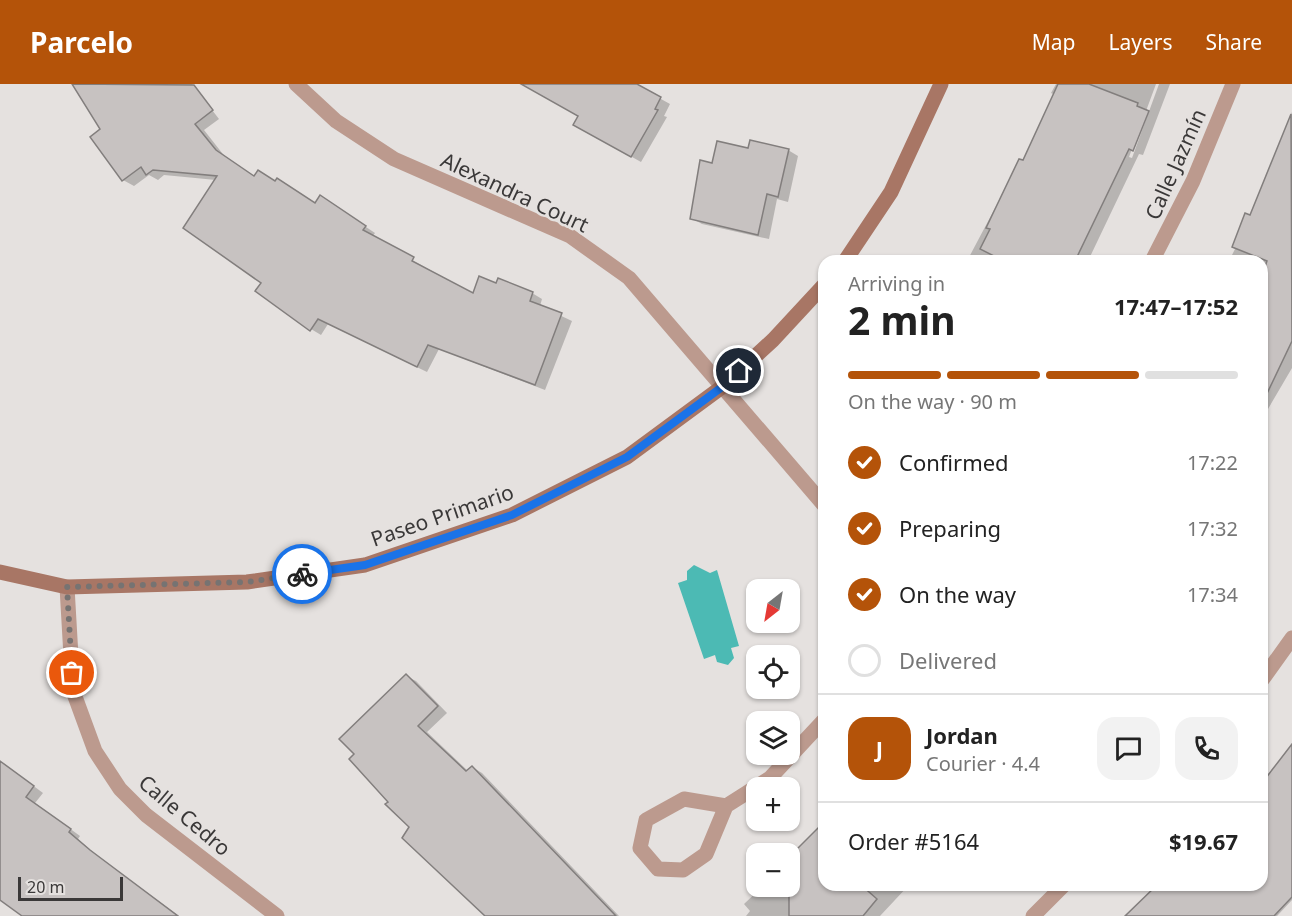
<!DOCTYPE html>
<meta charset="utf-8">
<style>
body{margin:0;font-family:"Noto Sans",sans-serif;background:#f2f2f2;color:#222;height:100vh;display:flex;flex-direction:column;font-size:22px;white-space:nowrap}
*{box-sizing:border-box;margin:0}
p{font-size:20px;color:#767676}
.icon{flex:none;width:33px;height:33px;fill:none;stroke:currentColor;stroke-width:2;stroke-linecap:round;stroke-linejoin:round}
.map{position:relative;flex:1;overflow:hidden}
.details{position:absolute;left:818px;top:171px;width:450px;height:636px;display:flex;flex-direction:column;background:#fff;border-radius:18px;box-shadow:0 2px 4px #0004}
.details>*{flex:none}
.needle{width:39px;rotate:211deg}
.buttons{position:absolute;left:746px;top:495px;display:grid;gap:12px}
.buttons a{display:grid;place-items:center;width:54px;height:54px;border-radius:12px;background:#fff;box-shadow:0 2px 4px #0004;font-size:30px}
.scale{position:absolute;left:18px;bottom:15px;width:105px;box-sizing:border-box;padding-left:6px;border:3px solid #3a3838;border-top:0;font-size:16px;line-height:21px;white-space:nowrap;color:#3a3838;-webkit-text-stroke:4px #e5e1df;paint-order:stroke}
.pin{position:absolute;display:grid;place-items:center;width:51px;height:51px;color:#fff;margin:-26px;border:3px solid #fff;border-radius:50%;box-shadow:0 2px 6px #0007}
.courier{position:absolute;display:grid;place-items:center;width:60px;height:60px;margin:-30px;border:4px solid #1a73e8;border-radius:50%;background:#fff;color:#222;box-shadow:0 2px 8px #0007}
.summary em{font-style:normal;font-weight:700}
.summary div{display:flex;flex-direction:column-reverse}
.summary{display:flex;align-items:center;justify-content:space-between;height:102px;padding:0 30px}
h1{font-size:39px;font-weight:700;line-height:45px}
.bar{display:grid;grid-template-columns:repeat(4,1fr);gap:9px 6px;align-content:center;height:72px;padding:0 30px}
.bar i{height:8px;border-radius:4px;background:#e0e0e0}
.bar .on{background:#b45309}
.bar p{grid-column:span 4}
.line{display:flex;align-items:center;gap:15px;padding:0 30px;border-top:2px solid #e0e0e0}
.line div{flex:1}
.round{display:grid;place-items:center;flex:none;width:63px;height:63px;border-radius:18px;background:#f2f2f2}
ol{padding:0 30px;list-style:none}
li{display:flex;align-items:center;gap:18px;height:66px}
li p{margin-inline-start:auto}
li .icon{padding:6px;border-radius:50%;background:#b45309;color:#fff;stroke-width:4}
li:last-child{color:#767676}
li i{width:33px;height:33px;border:3px solid #e0e0e0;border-radius:50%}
header{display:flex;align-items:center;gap:36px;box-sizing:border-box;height:84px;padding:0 30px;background:#b45309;color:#fff}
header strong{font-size:28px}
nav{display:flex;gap:33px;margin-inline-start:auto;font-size:21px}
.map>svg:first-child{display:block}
.water{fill:#4cbab4}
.shadow{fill:#0003}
.building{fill:#c7c2c1;stroke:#827e7d;stroke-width:1.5}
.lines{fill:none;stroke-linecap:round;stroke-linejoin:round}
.street{stroke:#bc9a8e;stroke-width:15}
.secondary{stroke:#a87665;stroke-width:15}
.done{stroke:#767372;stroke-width:6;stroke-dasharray:0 10.8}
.route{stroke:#1a73e8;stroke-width:8}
.labels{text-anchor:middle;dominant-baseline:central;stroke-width:5;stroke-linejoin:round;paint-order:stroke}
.street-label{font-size:21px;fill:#3a3838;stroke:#e5e1df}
</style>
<header>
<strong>Parcelo</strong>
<nav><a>Map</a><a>Layers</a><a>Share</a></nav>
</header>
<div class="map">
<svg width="1292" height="832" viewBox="0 0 1292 832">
<rect width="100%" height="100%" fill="#e5e1df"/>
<polygon class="water" points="694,481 710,489 717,486 739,562 731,564 734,574 728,581 717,578 715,571 704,575 678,499 687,496 687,487"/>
<g class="shadow">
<polygon points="73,0 192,0 219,35 204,46 226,74 255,94 315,120 330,119 375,149 372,153 474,211 497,201 532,209 542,215 540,222 572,237 545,306 439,265 427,288 328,240 321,251 311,245 263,198 216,96 164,91 158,96 149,91 134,102 123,96 102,46"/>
<polygon points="542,0 634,0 670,20 664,32 667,33 641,78 575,41 580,31"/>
<polygon points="1056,0 1156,0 1129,73 1132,74 1159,0 1170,0 1143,71 1139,70 1088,177 967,177 1020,77 1024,78 1055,11 1051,9"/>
<polygon points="1292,28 1292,284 1268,325 1264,323 1262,328 1262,177 1229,177 1251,133"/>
<polygon points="749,66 788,66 798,72 788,118 777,115 769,155 702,140 691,134 713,81"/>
<polygon points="406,592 416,597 447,629 427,648 468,687 472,683 482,689 619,832 488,832 390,718 356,670"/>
<polygon points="1292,661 1292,816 1277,832 1126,832 1159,801 1262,801 1262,698"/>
<polygon points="0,677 43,709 35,719 80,752 78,755 100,774 179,832 25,832 0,814"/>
<polygon points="824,738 824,801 909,801 880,832 746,832 750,827 744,820 763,802 789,802 789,777"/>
</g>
<g class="building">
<polygon points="72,0 194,1 213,26 195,40 216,66 254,92 258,86 275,97 277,94 315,119 320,111 366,142 363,146 414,173 412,177 473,209 479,192 496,199 498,194 533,208 530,217 562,229 535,301 428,261 417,283 318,235 310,247 255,207 261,199 183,144 217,92 153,86 146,91 141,83 122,97 90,53 100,45"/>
<polygon points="521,0 637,0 661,13 655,25 658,26 631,73 573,41 578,32"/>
<polygon points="1058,0 1089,0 1138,19 1137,22 1149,27 1133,67 1129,65 1075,177 1004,177 980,165 990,145 986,144 1019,75 1023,76"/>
<polygon points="1291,30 1292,257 1262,320 1262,191 1267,177 1232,163 1245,129 1250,131"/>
<polygon points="750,56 789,65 778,113 767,110 758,151 690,135 700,76 712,79 717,57 748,64"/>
<polygon points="406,590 438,622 418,642 466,687 472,682 616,832 485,832 402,754 409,743 385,720 388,718 349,675 354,670 339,655"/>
<polygon points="1292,660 1292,813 1274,832 1125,832 1157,801 1262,801 1262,699"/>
<polygon points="0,677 34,702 26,713 71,745 69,748 90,766 178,832 22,832 0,816"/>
<polygon points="824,738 824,801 861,801 877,815 863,832 789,832 789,773"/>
</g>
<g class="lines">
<g class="street">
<polyline points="296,0 336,37 394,75 570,152 629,194 824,421"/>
<polyline points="1152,177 1193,97 1233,0"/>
<polyline points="67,503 73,607 95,667 120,705 146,731 277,832"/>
<polyline points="1262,596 1292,554"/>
<polyline points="726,722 684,715 646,736 640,764 658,785 683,786 706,770 726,722 770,694 824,636"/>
<polyline points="1033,832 1064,801"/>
</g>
<g class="secondary">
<polyline points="845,177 891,108 941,0"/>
<polyline points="0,488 67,503 247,498 365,481 512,431 627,373 722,303 773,256 824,201"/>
</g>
</g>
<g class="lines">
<polyline class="done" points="72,589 67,503 247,498 302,490"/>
<polyline class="route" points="302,490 365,481 512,431 627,373 722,303 739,287"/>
</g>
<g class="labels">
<g class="street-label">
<text transform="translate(1175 80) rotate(-66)">Calle Jazmín</text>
<text transform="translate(515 108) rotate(25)">Alexandra Court</text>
<text transform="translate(442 431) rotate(-19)">Paseo Primario</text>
<text transform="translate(185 731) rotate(40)">Calle Cedro</text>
</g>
</g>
</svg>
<div class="buttons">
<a><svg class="needle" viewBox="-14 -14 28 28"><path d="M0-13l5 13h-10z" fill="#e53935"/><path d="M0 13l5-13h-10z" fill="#767676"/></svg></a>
<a><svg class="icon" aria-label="locate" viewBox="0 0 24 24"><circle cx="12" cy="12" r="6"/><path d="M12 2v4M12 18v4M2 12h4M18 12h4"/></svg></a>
<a><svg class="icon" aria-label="layers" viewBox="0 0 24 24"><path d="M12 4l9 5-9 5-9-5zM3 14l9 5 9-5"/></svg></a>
<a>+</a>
<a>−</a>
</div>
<div class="scale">20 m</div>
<div class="pin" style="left:72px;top:589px;background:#ea580c"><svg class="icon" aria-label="bag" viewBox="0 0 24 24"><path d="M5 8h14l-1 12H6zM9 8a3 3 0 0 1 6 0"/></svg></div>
<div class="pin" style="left:739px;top:287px;background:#1f2937"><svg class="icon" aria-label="home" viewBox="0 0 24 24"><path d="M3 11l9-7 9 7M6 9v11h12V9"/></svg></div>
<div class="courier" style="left:302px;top:490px"><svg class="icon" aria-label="bike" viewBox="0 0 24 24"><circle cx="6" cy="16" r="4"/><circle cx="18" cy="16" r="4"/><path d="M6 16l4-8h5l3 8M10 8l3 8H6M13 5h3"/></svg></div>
<section class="details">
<div class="summary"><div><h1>2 min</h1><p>Arriving in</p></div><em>17:47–17:52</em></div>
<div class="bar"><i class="on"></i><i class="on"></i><i class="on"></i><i></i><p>On the way · 90 m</p></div>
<ol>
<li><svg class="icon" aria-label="check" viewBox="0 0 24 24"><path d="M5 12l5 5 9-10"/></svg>Confirmed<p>17:22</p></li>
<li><svg class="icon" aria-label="check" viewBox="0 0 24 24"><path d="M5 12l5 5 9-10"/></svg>Preparing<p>17:32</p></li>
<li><svg class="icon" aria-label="check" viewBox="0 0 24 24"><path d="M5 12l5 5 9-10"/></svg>On the way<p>17:34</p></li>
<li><i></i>Delivered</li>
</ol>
<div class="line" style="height:108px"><b class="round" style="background:#b45309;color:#fff">J</b><div><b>Jordan</b><p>Courier · 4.4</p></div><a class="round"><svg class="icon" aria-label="chat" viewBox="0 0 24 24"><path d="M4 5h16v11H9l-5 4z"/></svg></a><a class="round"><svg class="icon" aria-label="phone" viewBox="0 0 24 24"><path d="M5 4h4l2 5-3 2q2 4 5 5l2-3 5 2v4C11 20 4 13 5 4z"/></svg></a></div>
<div class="line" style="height:78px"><div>Order #5164</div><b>$19.67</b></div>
</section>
</div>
